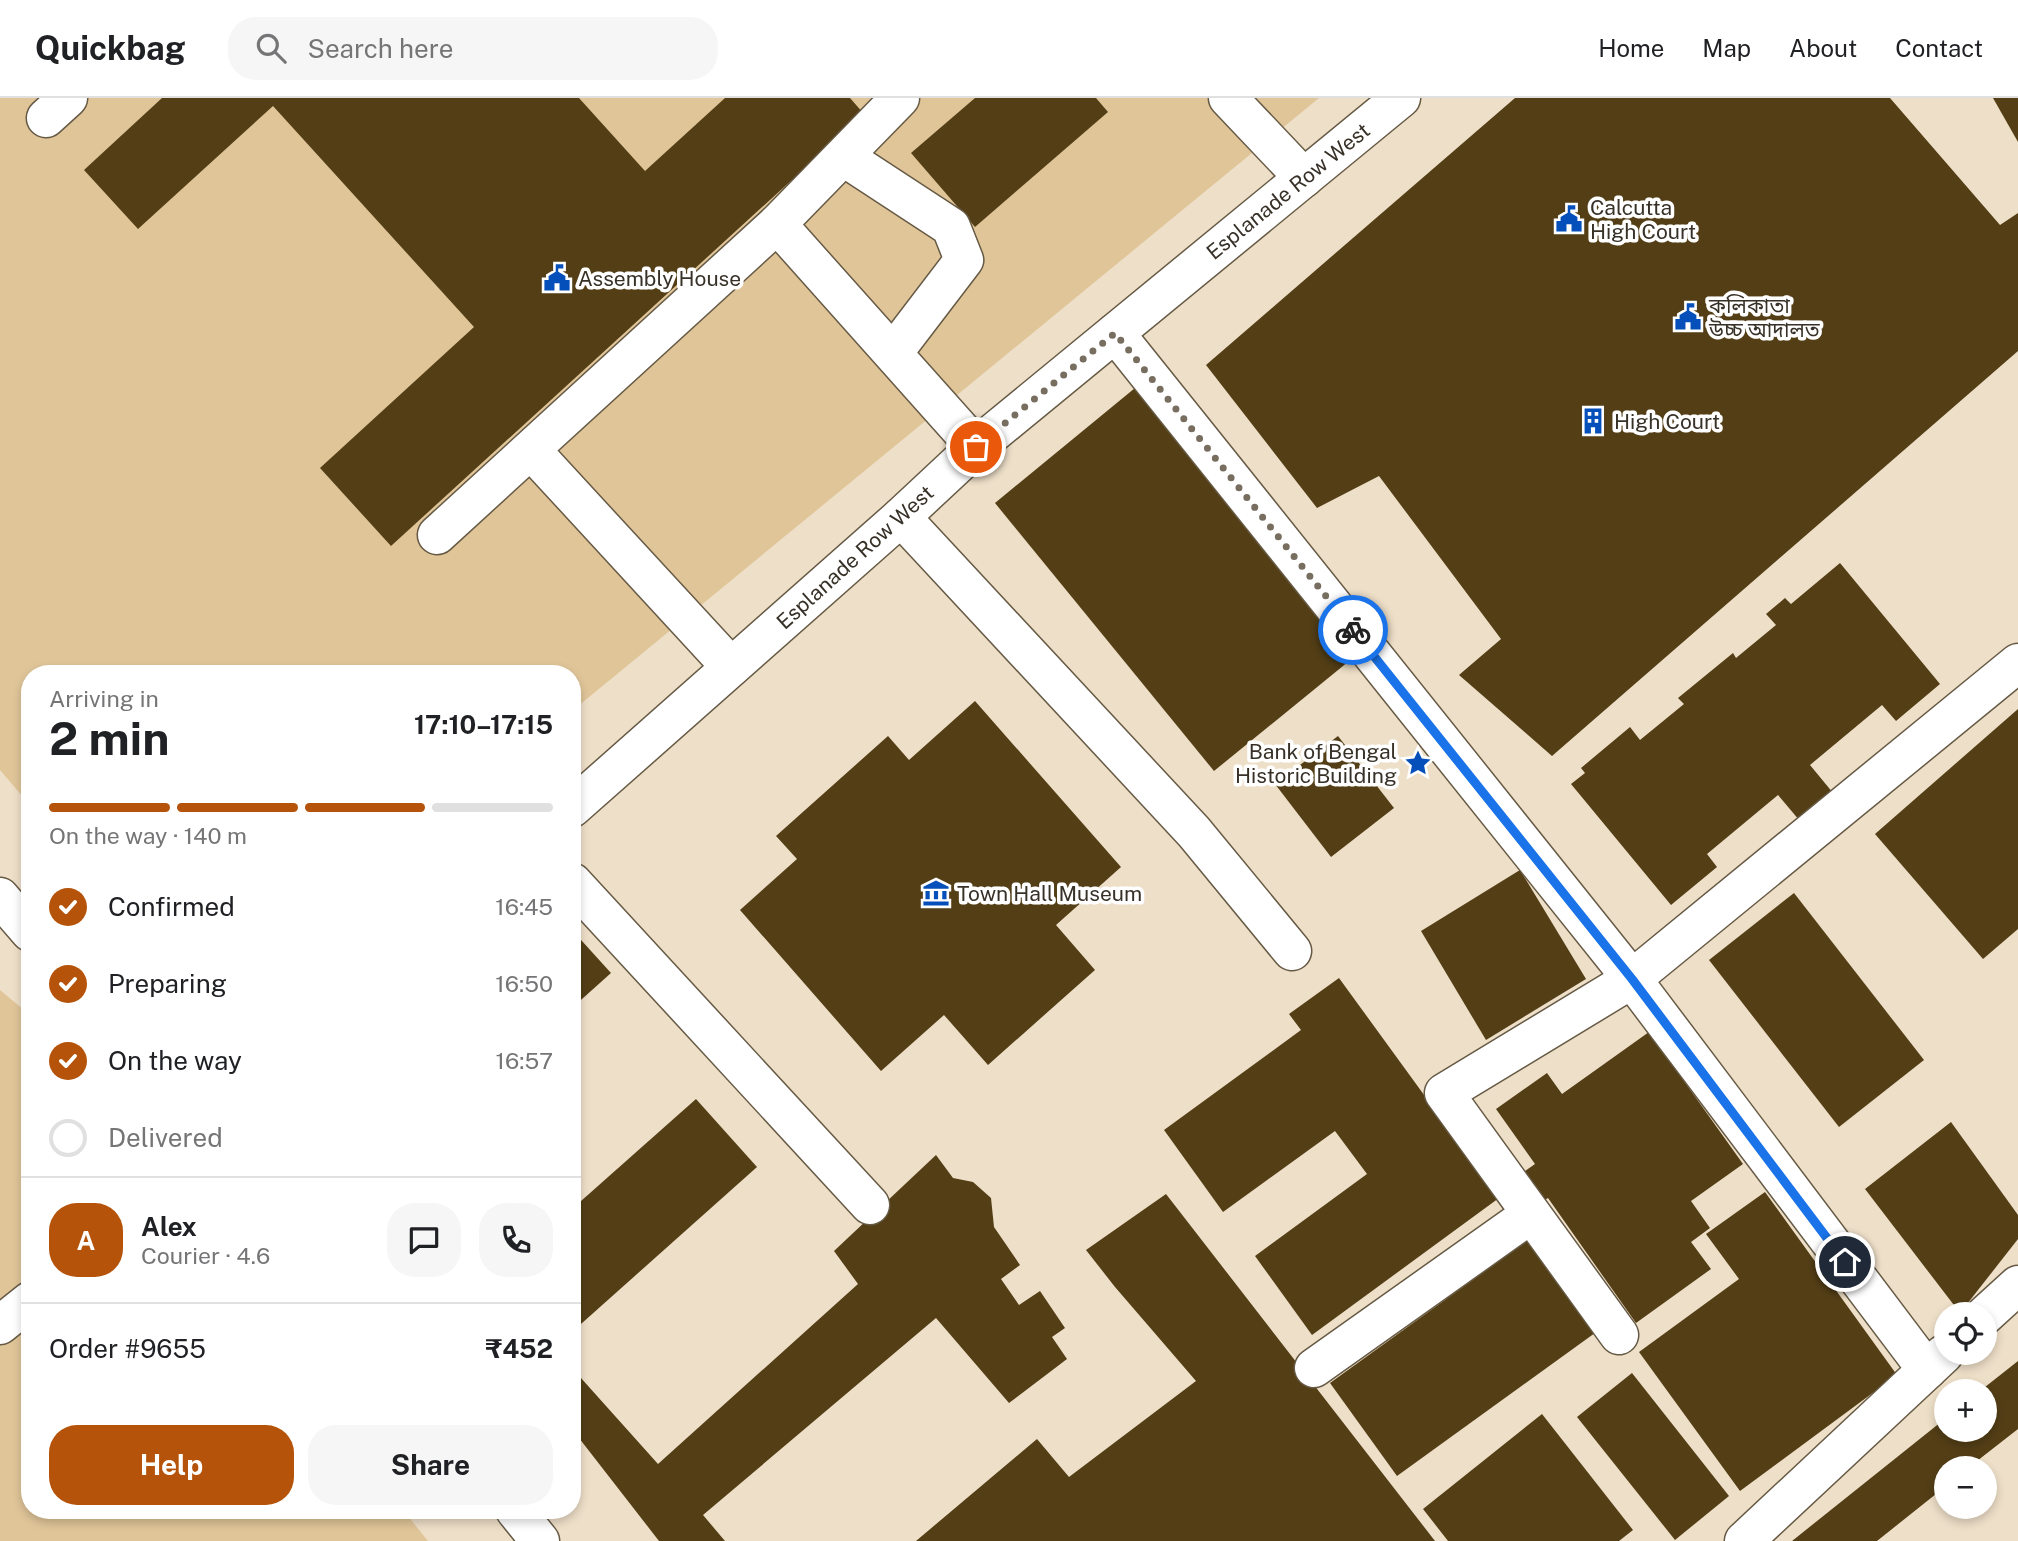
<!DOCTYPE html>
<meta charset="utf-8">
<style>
body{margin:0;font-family:"Public Sans","Noto Sans Bengali",sans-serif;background:#f6f6f6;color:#202124;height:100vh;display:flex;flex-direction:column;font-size:26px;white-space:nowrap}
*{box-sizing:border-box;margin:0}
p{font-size:23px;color:#757577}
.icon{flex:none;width:38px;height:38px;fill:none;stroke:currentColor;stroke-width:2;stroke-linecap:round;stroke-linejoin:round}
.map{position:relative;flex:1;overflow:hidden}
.details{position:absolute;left:21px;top:567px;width:560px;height:854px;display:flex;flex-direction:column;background:#fff;border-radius:28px;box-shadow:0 4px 10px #0003}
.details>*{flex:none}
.fabs{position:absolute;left:1934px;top:1204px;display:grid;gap:14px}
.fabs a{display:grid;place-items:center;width:63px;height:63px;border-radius:50%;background:#fff;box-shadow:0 4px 10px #0003;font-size:35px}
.pin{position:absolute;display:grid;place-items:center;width:60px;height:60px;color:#fff;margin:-30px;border:4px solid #fff;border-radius:50%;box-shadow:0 2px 7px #0007}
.courier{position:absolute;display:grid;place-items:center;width:70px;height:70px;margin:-35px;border:5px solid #1a73e8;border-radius:50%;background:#fff;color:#222;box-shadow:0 2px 9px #0007}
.overview em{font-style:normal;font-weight:700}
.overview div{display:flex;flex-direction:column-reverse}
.overview{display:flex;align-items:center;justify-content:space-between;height:119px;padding:0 28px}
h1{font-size:46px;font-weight:700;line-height:52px}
.bar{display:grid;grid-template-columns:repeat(4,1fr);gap:10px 7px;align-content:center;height:84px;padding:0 28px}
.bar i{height:9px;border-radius:5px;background:#e0e0e0}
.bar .active{background:#b45309}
.bar p{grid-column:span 4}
.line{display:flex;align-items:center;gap:18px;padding:0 28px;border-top:2px solid #e0e0e0}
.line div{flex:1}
.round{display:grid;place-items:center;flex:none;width:74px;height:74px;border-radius:28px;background:#f6f6f6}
ol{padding:0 28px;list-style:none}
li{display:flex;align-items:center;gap:21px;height:77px}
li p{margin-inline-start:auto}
li .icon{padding:7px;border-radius:50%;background:#b45309;color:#fff;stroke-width:4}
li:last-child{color:#757577}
li i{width:38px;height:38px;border:4px solid #e0e0e0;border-radius:50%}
.cta{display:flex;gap:14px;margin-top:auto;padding:14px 28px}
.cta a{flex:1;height:80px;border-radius:28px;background:#b45309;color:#fff;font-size:28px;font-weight:700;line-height:80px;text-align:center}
.cta a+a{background:#f6f6f6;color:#202124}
header{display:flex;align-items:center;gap:42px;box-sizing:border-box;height:98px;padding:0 35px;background:#fff;border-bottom:2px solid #e0e0e0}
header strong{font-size:33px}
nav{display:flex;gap:38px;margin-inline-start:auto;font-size:24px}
.search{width:490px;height:63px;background:#f6f6f6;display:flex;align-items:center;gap:18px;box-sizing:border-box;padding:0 24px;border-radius:28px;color:#757577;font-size:26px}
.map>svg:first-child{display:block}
.green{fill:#e0c599}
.building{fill:#533e16}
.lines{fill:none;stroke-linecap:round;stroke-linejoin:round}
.minor-casing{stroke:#665a45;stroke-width:41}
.major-casing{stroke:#665a45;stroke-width:41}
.minor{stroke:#fff;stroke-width:38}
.major{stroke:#fff;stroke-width:38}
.done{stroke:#776e60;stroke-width:7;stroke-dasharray:0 12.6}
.route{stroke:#1a73e8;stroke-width:9}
.labels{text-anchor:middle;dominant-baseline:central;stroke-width:7;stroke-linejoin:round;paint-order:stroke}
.street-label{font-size:21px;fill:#373128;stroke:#fff}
.poi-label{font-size:21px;fill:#373128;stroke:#fff;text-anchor:start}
</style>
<header>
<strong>Quickbag</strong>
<div class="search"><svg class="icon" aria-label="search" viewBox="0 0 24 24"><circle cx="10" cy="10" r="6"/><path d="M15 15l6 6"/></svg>Search here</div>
<nav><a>Home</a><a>Map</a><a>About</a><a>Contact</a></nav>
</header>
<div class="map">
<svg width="2018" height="1443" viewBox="0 0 2018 1443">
<rect width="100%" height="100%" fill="#eedfc8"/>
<g class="green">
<polygon points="0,0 1319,0 572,613 572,576 30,576 30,701 24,700 0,672"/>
<polygon points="0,892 30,917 30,1412 403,1412 428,1443 0,1443"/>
</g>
<g class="building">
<polygon points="162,0 579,0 645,73 725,0 850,0 864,16 391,448 320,370 474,229 273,8 138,131 84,72"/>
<polygon points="975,0 1096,0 1108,14 975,129 911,55"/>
<polygon points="1515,0 1890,0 2000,127 2018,115 2018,253 1552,658 1459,577 1501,541 1379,378 1317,410 1206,267"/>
<polygon points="1993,0 2018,0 2018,44"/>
<polygon points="1135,290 1354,559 1214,673 995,405"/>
<polygon points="1840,465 1940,586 1896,623 1882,607 1810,667 1838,701 1805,729 1778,697 1707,756 1717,769 1671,807 1571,686 1585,675 1581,670 1630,629 1640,642 1684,606 1678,600 1733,555 1736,560 1776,527 1766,516 1785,500 1791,506"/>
<polygon points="975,603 1121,769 1056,827 1095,872 988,967 944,917 881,973 740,812 797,761 776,738 888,638 909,662"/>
<polygon points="2018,611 2018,831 1983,861 1875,736"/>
<polygon points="1338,638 1394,710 1331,759 1275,686"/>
<polygon points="1520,772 1586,881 1486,942 1421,833"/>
<polygon points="1794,795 1924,962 1839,1029 1709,862"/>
<polygon points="572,832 611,875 572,910"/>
<polygon points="1339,880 1499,1100 1312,1237 1255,1158 1367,1076 1335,1033 1223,1114 1164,1032 1301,932 1289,916"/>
<polygon points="1649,934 1743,1066 1691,1103 1710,1130 1691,1144 1711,1171 1636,1225 1548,1100 1534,1109 1514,1081 1535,1066 1496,1011 1547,975 1562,996"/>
<polygon points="696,1001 757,1069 572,1234 572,1111"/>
<polygon points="1951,1024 2018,1117 2018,1141 1960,1215 1865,1091"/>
<polygon points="936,1057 953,1080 973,1084 991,1100 994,1129 1020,1167 1001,1181 1019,1207 1040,1193 1065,1230 1052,1239 1067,1261 1009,1305 936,1220 703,1417 725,1443 659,1443 572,1331 572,1270 658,1366 858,1186 834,1153"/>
<polygon points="1765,1094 1897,1277 1740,1393 1639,1254 1739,1181 1706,1136"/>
<polygon points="1166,1096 1435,1443 916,1443 1037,1341 1069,1379 1196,1283 1115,1189 1086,1152"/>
<polygon points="1539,1134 1606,1227 1397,1378 1330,1285"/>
<polygon points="2018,1263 2018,1331 1968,1370 1946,1370 1946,1388 1877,1443 1792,1443 1946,1320 1946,1332 1984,1332 1984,1293 1980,1293"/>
<polygon points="1632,1275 1729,1398 1675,1442 1577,1319"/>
<polygon points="1542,1316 1633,1432 1619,1443 1448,1443 1423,1411"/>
</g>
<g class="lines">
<g class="minor-casing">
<g id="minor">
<polyline points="1228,0 1304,80"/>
<polyline points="46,20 68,0"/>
<polyline points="844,59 951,129 964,162 893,255"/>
<polyline points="777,126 976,349"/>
<polyline points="1115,235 1632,881 1927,1272"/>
<polyline points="531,352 731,569"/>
<polyline points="901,419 1194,734 1292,853"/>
<polyline points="437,437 777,126 900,0"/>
<polyline points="572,710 901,419 976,349 1401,0"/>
<polyline points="572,784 870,1107"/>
<polyline points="1984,1218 2018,1187"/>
<polyline points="0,1227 30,1203"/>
<polyline points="1619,1237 1444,995 1632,881 2018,565"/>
<polyline points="1314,1270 1531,1116"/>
<polyline points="1744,1443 1944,1256"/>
</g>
</g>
<g class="major-casing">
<g id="major">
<polyline points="0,799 30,834"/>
<polyline points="515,1412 540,1443"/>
</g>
</g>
<use href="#minor" class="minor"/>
<use href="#major" class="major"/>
</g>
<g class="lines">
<polyline class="done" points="976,349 1115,235 1353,532"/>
<polyline class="route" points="1353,532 1632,881 1845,1164"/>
</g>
<defs>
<g id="civic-bare" transform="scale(2.1)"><path d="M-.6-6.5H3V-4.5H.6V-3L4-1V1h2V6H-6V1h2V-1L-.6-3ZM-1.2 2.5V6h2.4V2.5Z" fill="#044fb9" stroke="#fff" stroke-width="2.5" paint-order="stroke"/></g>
<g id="building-bare" transform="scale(2.1)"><path d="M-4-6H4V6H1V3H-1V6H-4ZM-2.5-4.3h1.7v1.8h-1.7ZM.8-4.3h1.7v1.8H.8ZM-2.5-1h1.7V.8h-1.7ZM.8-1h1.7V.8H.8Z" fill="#044fb9" stroke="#fff" stroke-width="2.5" paint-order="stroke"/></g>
<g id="sight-bare" transform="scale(2.1)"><path d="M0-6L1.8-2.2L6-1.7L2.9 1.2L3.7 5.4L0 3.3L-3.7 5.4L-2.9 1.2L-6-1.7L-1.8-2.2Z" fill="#044fb9" stroke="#fff" stroke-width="2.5" paint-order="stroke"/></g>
<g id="museum-bare" transform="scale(2.1)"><path d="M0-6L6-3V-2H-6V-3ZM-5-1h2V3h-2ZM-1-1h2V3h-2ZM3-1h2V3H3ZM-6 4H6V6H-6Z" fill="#044fb9" stroke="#fff" stroke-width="2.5" paint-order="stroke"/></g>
</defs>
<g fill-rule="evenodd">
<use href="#civic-bare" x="1569" y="121"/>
<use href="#civic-bare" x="557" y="180"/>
<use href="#civic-bare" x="1688" y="219"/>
<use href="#building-bare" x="1593" y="323"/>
<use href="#sight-bare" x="1418" y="665"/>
<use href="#museum-bare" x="936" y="795"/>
</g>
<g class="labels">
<g class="street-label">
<text transform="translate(1288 93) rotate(-39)">Esplanade Row West</text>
<text transform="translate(855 459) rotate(-42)">Esplanade Row West</text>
</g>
<g class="poi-label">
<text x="1590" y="109">Calcutta<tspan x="1590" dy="24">High Court</tspan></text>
<text x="578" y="180">Assembly House</text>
<text x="1709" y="207">কলিকাতা<tspan x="1709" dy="24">উচ্চ আদালত</tspan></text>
<text x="1614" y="323">High Court</text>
<text x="1397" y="653" text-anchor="end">Bank of Bengal<tspan x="1397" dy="24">Historic Building</tspan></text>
<text x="957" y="795">Town Hall Museum</text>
</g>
</g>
</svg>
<div class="fabs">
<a><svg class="icon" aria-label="locate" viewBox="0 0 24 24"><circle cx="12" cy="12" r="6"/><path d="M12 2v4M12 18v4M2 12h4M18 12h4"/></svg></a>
<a>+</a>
<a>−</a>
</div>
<div class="pin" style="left:976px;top:349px;background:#ea580c"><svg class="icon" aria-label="bag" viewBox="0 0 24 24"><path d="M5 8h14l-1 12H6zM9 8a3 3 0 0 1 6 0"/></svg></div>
<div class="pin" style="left:1845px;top:1164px;background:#1f2937"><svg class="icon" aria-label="home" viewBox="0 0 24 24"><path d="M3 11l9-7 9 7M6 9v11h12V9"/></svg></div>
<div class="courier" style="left:1353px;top:532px"><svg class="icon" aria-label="bike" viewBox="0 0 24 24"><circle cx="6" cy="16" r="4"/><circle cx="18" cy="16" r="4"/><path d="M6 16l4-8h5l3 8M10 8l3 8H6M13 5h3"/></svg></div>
<section class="details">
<div class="overview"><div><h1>2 min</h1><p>Arriving in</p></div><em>17:10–17:15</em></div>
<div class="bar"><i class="active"></i><i class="active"></i><i class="active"></i><i></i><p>On the way · 140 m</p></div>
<ol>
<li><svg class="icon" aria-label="check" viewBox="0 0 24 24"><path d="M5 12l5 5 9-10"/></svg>Confirmed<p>16:45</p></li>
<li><svg class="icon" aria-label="check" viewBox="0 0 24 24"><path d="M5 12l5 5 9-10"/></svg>Preparing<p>16:50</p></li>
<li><svg class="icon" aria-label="check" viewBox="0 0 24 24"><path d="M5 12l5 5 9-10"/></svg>On the way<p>16:57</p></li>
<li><i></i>Delivered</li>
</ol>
<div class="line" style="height:126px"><b class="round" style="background:#b45309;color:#fff">A</b><div><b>Alex</b><p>Courier · 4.6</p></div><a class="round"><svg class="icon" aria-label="chat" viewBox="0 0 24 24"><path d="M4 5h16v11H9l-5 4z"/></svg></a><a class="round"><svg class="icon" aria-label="phone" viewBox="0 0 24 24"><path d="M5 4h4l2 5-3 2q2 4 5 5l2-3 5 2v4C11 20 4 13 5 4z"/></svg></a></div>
<div class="line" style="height:91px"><div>Order #9655</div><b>₹452</b></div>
<div class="cta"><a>Help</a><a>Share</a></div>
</section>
</div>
